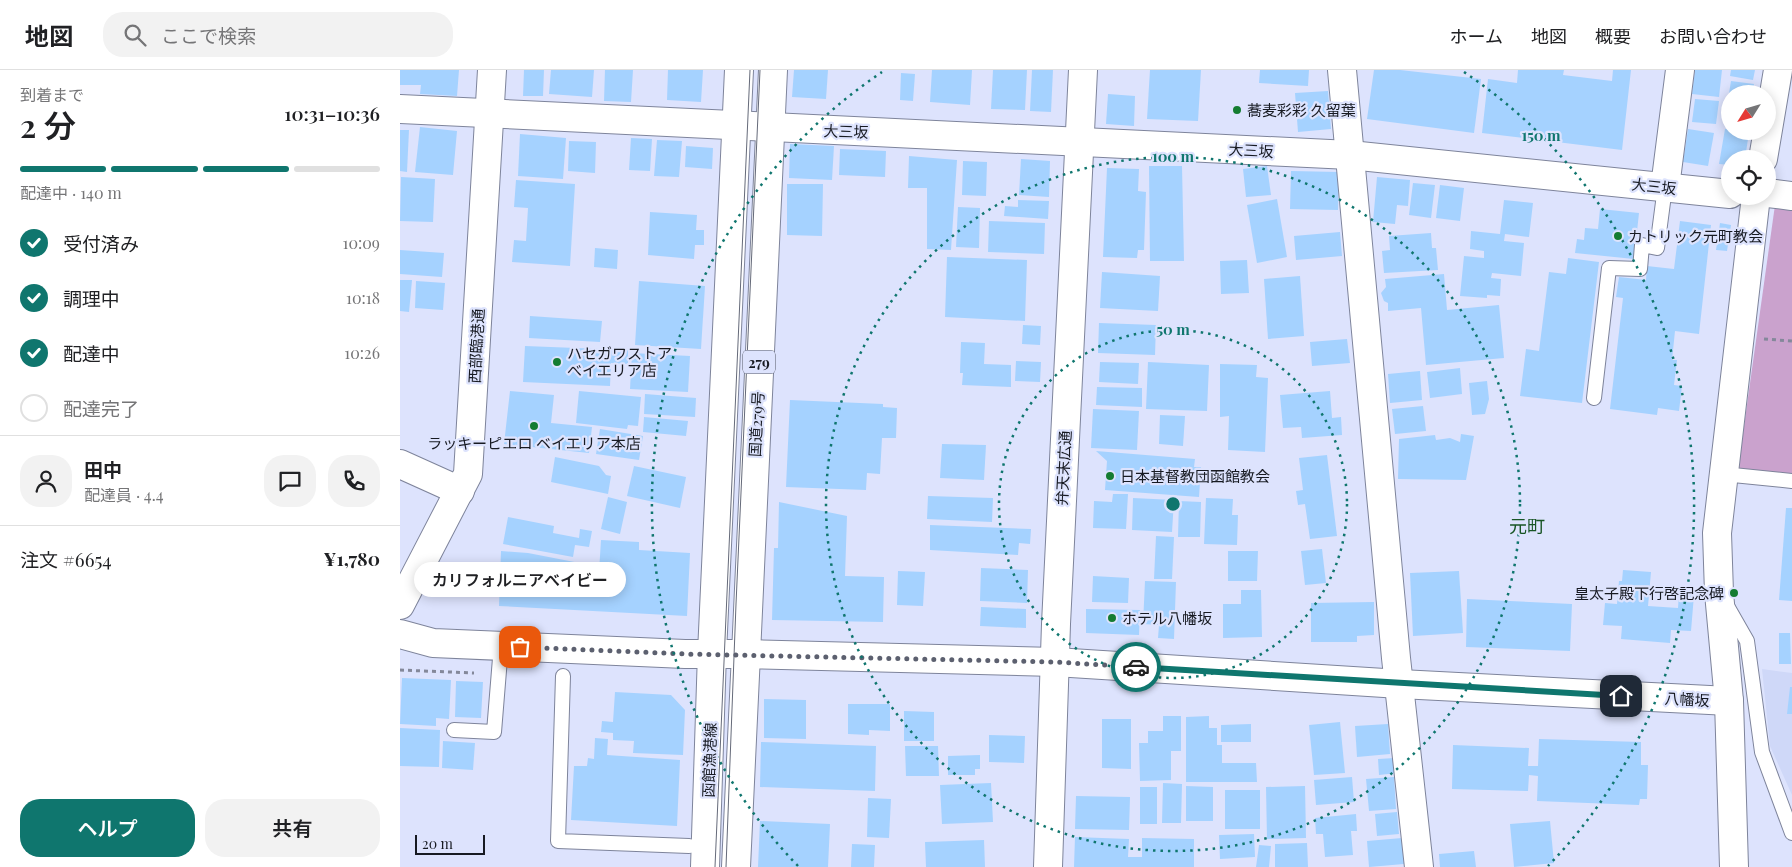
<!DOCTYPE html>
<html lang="ja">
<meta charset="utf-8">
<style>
body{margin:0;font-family:"Playfair Display","Noto Sans JP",serif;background:#f2f2f2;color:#202124;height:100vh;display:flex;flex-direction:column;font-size:19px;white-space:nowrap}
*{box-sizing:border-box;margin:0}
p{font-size:16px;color:#757577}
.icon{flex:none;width:28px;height:28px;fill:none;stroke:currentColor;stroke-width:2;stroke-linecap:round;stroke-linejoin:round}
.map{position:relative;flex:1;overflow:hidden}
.details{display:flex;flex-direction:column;background:#fff;width:400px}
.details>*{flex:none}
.needle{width:32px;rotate:233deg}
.tools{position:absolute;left:1321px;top:15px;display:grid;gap:10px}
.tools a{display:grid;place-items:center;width:55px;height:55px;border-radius:50%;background:#fff;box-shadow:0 2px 12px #0003;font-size:25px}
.scale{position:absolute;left:15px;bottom:12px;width:70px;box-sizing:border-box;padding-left:5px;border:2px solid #171a22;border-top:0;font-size:14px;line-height:18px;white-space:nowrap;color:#171a22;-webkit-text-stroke:4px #dde3fd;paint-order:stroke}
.pin{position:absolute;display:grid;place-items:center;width:42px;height:42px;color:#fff;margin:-21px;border-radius:10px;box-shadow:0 2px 8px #0006}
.courier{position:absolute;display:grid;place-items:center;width:50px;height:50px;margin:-25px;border:4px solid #0f766e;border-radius:50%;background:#fff;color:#222;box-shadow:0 1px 6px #0007}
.bubble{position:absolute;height:35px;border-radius:18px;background:#fff;box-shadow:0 2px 12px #0003;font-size:16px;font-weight:600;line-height:35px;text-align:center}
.head em{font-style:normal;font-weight:600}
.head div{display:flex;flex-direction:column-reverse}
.head{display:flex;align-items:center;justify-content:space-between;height:85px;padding:0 20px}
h1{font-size:32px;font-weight:600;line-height:38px}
.bar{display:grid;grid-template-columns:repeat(4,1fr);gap:8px 5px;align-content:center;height:60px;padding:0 20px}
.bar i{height:6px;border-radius:4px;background:#e0e0e0}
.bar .active{background:#0f766e}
.bar p{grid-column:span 4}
.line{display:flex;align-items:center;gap:12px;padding:0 20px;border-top:1px solid #e0e0e0}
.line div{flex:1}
.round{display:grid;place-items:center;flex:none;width:52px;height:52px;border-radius:20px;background:#f2f2f2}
ol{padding:0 20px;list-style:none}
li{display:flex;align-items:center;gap:15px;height:55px}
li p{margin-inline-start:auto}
li .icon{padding:5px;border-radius:50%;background:#0f766e;color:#fff;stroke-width:4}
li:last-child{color:#757577}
li i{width:28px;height:28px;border:2px solid #e0e0e0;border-radius:50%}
.cta{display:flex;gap:10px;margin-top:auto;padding:10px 20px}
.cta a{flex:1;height:58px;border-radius:20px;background:#0f766e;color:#fff;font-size:20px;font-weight:600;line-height:58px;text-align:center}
.cta a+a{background:#f2f2f2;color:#202124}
header{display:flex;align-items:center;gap:30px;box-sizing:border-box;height:70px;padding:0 25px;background:#fff;border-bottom:1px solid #e0e0e0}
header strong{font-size:24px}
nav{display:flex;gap:28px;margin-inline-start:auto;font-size:18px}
.search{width:350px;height:45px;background:#f2f2f2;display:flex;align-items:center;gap:12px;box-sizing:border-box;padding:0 18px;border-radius:20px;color:#757577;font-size:19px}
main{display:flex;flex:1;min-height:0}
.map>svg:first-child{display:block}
.built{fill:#cfd8f8}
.green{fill:#caa2cd}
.building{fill:#a5d2ff}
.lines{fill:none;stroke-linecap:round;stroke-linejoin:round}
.lane-casing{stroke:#7e849b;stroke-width:16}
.street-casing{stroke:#7e849b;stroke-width:30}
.secondary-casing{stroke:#7e849b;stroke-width:30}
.highway-casing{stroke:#7e849b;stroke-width:30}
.path{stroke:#84889a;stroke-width:3;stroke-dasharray:4 4;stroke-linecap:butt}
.lane{stroke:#fff;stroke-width:14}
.street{stroke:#fff;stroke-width:28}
.secondary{stroke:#fff;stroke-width:28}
.highway{stroke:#fff;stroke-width:28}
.tram{stroke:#656a79;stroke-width:1}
.done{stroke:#5c606f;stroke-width:5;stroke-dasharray:0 9}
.route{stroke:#0f766e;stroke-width:6}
.ring{fill:none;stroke:#0f766e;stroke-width:2.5;stroke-dasharray:2.5 5}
.poi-dot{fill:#147c31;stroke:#dde3fd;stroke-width:2}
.labels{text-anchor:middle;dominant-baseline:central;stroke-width:4.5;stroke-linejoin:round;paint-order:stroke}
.shield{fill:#dde3fd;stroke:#525664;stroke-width:1}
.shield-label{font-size:14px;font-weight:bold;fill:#171a22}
.poi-label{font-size:15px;fill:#171a22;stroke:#dde3fd;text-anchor:start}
.street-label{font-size:15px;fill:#171a22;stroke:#dde3fd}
.quarter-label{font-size:18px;fill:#185525;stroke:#dde3fd}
.centre{fill:#0f766e;stroke:#dde3fd;stroke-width:2.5}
.ring-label{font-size:15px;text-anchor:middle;font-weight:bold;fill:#0f766e;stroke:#dde3fd;stroke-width:4.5;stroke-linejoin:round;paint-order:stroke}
</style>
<header>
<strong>地図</strong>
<div class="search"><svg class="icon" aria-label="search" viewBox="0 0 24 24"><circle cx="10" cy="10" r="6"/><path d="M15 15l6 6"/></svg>ここで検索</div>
<nav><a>ホーム</a><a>地図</a><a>概要</a><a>お問い合わせ</a></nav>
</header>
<main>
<section class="details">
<div class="head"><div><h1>2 分</h1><p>到着まで</p></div><em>10:31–10:36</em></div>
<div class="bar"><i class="active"></i><i class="active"></i><i class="active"></i><i></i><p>配達中 · 140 m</p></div>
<ol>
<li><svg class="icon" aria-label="check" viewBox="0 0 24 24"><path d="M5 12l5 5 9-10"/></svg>受付済み<p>10:09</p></li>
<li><svg class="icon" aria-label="check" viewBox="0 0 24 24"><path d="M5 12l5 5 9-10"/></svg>調理中<p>10:18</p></li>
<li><svg class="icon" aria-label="check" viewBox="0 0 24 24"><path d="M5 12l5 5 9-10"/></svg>配達中<p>10:26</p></li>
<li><i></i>配達完了</li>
</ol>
<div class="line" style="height:90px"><a class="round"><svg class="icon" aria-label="person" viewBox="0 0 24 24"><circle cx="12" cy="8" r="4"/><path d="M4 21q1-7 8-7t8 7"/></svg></a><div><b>田中</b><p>配達員 · 4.4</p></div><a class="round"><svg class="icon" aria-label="chat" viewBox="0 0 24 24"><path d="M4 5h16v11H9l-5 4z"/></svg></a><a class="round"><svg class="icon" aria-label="phone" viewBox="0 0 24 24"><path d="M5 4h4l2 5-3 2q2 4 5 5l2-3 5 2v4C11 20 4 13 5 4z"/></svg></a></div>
<div class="line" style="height:65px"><div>注文 #6654</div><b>¥1,780</b></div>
<div class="cta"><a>ヘルプ</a><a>共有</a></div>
</section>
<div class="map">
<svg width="1392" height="797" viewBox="0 0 1392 797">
<rect width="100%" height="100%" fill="#dde3fd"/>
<polygon class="built" points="1362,599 1392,603 1392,725 1370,676"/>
<polygon class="green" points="1375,135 1392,137 1392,404 1338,399"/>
<g class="building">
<polygon points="0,0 59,0 57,26 20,24 21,15 0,15"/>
<polygon points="124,0 144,0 143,26 123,26"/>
<polygon points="151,0 194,0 192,27 149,24"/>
<polygon points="205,0 233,0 231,32 204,31"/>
<polygon points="268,0 303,0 301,32 267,30"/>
<polygon points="394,0 428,0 426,29 392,27"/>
<polygon points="532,0 572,0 570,35 530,32"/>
<polygon points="593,0 627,0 625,40 591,39"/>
<polygon points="632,0 653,0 651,42 630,41"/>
<polygon points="750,0 801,0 798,51 747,49"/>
<polygon points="860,0 909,0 908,16 859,13"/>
<polygon points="974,0 1000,0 1081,9 1074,63 967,49"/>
<polygon points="1118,0 1164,0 1163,5 1212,11 1213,0 1231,0 1222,80 1082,63 1088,9 1117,13"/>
<polygon points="1295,0 1322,0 1319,27 1292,24"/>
<polygon points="1331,0 1355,0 1353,10 1330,6"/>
<polygon points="501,3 515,4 513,31 500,30"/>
<polygon points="1331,11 1354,14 1353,24 1330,24 1330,55 1324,54"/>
<polygon points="928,21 931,59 898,62 895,23"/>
<polygon points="708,24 735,26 734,56 706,54"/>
<polygon points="1295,29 1319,31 1316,54 1292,52"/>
<polygon points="20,57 57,61 53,105 15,102"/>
<polygon points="1288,59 1314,63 1308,96 1283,92"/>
<polygon points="1325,59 1349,62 1345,89 1330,89 1330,95 1319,94"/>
<polygon points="0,60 9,60 7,102 0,101"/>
<polygon points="120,64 166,68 163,109 118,106"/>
<polygon points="231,68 252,69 250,101 229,100"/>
<polygon points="257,70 282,71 279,107 254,106"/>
<polygon points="169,71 196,72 195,103 168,101"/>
<polygon points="390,74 434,76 432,110 389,108"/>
<polygon points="286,76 313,78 312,99 285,97"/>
<polygon points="440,79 486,81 485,107 439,105"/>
<polygon points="509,86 557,90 551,180 527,179 527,118 508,118"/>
<polygon points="621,89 650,91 649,127 619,125"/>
<polygon points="563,91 587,92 586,126 562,125"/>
<polygon points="749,96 782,96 784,191 750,191"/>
<polygon points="867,96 871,125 846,127 843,99"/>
<polygon points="707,98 739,99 738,121 746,122 744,180 738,180 737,188 703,187"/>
<polygon points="891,101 939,102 938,140 890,139"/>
<polygon points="1,107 35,109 33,152 0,151"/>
<polygon points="977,107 1010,110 1008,136 997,135 995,154 973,152"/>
<polygon points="116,110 175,114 170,196 112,192 114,170 126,171 128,138 114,137"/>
<polygon points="1013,113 1035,115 1031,148 1009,145"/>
<polygon points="387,114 423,114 422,166 387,165"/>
<polygon points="1040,115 1064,118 1060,151 1036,148"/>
<polygon points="877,129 887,187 857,193 847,135"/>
<polygon points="618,130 649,131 648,149 604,146 605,136 618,137"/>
<polygon points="1104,130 1133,133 1129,167 1105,164 1104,171 1124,173 1121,206 1092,203 1091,208 1101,209 1100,226 1087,225 1087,228 1060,226 1064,186 1084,188 1084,181 1070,179 1071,161 1100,164"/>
<polygon points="558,137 580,138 579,178 556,177"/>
<polygon points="1200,139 1239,143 1234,189 1175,183 1177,169 1184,170 1185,158 1198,159"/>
<polygon points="250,142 297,145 296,160 304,160 304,175 295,175 294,189 248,185"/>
<polygon points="589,151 645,153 644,184 588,182"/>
<polygon points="1280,151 1311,155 1299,264 1275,261 1272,290 1277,290 1274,315 1282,316 1279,341 1258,338 1257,345 1210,339 1223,228 1216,227 1219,207 1246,210 1247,196 1274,199"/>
<polygon points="1320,153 1331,155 1327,181 1316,180"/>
<polygon points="940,162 942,186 896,190 894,166"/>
<polygon points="1031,163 1032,178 1036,178 1038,200 984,203 982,181 990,180 989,166"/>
<polygon points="195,178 218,180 217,199 194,197"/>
<polygon points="0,180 44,183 42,207 0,204"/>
<polygon points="547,187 627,190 625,251 545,247"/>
<polygon points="1168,188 1199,192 1182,333 1120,326 1126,279 1139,281 1149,202 1166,204"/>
<polygon points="847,190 849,223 821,224 820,191"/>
<polygon points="702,202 760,206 758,241 700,238"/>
<polygon points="1044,204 1047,240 1099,235 1104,288 1026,295 1021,238 988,241 988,233 984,231 981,223 986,217 985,209"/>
<polygon points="900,206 904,266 868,269 864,209"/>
<polygon points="0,210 12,210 9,242 0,241"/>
<polygon points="16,211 45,213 43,240 15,238"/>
<polygon points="239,211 305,216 301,279 235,275"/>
<polygon points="130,246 202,251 200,272 129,268"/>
<polygon points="699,253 756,255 755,285 698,283"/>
<polygon points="623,255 641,256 640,275 622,274"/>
<polygon points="947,269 950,293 912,296 910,272"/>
<polygon points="561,272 585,273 584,294 611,295 611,317 562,315 563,303 560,303"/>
<polygon points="125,276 228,280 228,294 211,293 210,316 123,312"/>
<polygon points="232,283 290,286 288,322 230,319"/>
<polygon points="616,291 641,292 640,312 615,311"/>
<polygon points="700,292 739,293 738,314 699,312"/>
<polygon points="748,292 809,295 807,341 746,339"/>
<polygon points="820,294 857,295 856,307 868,308 865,382 828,380 829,346 820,347"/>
<polygon points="1060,298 1062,324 1030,328 1027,302"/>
<polygon points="1020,301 1022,330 990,333 988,304"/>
<polygon points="1087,311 1089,329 1085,344 1072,345 1069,313"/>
<polygon points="697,317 742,318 742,337 696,335"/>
<polygon points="110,321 154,325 151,353 192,357 189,383 104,374"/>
<polygon points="179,321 241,327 238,356 228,355 227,359 176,353"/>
<polygon points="930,321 932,348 941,347 942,365 902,368 901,357 883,358 880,325"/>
<polygon points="245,324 296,328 295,347 244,344"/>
<polygon points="390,330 483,334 483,337 497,338 496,368 482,368 480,404 467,403 466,420 386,417"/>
<polygon points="1023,336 1026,361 995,364 992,339"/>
<polygon points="693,339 739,341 737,380 691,378"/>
<polygon points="760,345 785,346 783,376 759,374"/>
<polygon points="244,347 288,351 286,366 243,362"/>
<polygon points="200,359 243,366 239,390 196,384"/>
<polygon points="1061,364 1074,366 1066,410 998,409 999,369 1035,365 1036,370 1050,368 1060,372"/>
<polygon points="542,374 586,375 584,410 540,408"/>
<polygon points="696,381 795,389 794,397 801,397 799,427 705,420 707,391"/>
<polygon points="927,385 937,466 910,469 905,434 898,435 896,421 903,420 899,388"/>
<polygon points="155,387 199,396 206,405 211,406 208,424 151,412"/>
<polygon points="234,396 286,407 280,438 227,426"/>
<polygon points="713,424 728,424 726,459 693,458 694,431 712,432"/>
<polygon points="528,426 593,428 592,452 527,449"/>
<polygon points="208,427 227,432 220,464 201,459"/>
<polygon points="733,428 774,430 772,462 732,460"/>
<polygon points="806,428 833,429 832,445 838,445 837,475 804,474"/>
<polygon points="779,431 801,432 800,467 778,467"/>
<polygon points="379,432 447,446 445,506 484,507 483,552 372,550 374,478 378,478"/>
<polygon points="1386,438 1392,438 1392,531 1379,530"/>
<polygon points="108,447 154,456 153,463 179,468 180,459 192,461 189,477 175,475 173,487 103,474"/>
<polygon points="530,455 631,459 630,474 619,473 618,485 530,480"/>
<polygon points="756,466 774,467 772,509 754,509"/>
<polygon points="201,470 239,472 239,480 290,483 287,546 99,536 101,481 128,483 195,496 195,502 199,502"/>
<polygon points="922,479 926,513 905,515 901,481"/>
<polygon points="828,481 858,481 857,511 828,511"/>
<polygon points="581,498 628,500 627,533 580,531"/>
<polygon points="1223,500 1251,502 1248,536 1278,538 1279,524 1294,525 1291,561 1271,560 1270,573 1221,569 1222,556 1203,555 1205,533 1217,534 1219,511 1222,511"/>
<polygon points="498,501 525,502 523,536 497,535"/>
<polygon points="1059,501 1063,563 1013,566 1010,503"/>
<polygon points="693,506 729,508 728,533 692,532"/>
<polygon points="745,511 776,512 774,569 758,568 759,555 743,554"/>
<polygon points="841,520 861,520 862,567 823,568 823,534 841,534"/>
<polygon points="1067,529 1172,534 1170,581 1066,577"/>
<polygon points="974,532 974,565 957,566 957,572 911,572 911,533"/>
<polygon points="581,537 626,539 626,558 580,556"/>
<polygon points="686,539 740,540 739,565 686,563"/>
<polygon points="1379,563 1390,563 1391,594 1379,594"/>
<polygon points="2,608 51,610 49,649 36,648 36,656 0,654"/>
<polygon points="56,611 83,612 81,648 55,647"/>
<polygon points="1390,617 1392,617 1392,644 1387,644"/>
<polygon points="215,622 271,625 285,640 283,685 233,683 234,671 213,670 213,663 201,662 202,651 213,652"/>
<polygon points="364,629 406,630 406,669 364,668"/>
<polygon points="448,634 490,634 490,661 469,660 469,665 448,664"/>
<polygon points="504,641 534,642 534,671 504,671"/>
<polygon points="763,646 781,646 781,681 771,681 771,710 740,711 739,673 748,673 748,661 763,661"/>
<polygon points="809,646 809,658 817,658 817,675 822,675 822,693 856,693 857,712 786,712 786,647"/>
<polygon points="702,649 731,649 731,699 702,698"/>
<polygon points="940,652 945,703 914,705 909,655"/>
<polygon points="851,654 851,672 821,672 821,655"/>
<polygon points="988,654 990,684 957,687 955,656"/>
<polygon points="0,658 40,660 39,697 0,696"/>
<polygon points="589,665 625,666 624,693 589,692"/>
<polygon points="195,668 208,669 207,685 280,690 277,756 171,750 174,696 187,696 188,688 194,689"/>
<polygon points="1139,669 1241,672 1241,695 1248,695 1247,729 1240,729 1239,735 1137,731 1138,706 1129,705 1128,721 1052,719 1053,675 1129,678 1128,696 1138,696"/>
<polygon points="43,671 75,673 73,700 42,698"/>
<polygon points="361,672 476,676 475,721 360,717"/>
<polygon points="505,676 538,676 539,706 506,706"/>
<polygon points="580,685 580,699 575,699 575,705 548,705 548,686"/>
<polygon points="995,688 997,703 979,705 978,689"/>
<polygon points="952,707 954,732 916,735 914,710"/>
<polygon points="994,707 996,739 969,741 966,709"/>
<polygon points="591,713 593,752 542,754 540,715"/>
<polygon points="763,713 782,714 781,753 762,753"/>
<polygon points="786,716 813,717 813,751 786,751"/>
<polygon points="905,716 906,768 867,769 866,717"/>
<rect x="740" y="717" width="17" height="37"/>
<rect x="825" y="720" width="35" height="39"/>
<polygon points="676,726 730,727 729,760 675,759"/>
<polygon points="468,728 491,729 489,768 467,767"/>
<polygon points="997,742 999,764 977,766 975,744"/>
<polygon points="956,744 957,761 951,761 953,785 925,787 923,764 916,764 915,748"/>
<polygon points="360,751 430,754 428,797 358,797"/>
<polygon points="1150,751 1154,793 1114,797 1110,754"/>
<polygon points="854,764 855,787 820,789 819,765"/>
<polygon points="675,767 729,769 728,787 742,787 742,768 794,769 794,797 674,797"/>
<polygon points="1002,768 1004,794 969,797 967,771"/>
<polygon points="584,770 585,797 526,797 525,772"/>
<polygon points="907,773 908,797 875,797 875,774"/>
<polygon points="452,774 475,775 474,797 451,797"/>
<polygon points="859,775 871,776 869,797 856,797"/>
<polygon points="1074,781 1076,797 1040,797 1039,784"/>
</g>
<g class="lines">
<g class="lane-casing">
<g id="lane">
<polyline points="1194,328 1209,198 1240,199 1242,175 1257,178 1265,117"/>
<polyline points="1323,404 1392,411"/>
<polyline points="1327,536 1347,571 1362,682 1392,763"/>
<polyline points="163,606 158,771 289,776"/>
<polyline points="54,660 94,662 101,576"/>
</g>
</g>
<g class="street-casing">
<g id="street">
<polyline points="942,0 996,588 1019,797"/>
<polyline points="0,39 950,85 1330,124"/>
<polyline points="1363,89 1378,0"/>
<polyline points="1265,117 1280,0"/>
<polyline points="1368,123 1392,126"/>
<polyline points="1334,797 1329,631 1319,523 1317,463 1356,126"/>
</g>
</g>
<g class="secondary-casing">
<g id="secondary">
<polyline points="0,394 60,421"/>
<polyline points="0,535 68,404 92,0"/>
<polyline points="305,797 312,583"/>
<polyline points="336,797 346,584 655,592 1000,614 1329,631"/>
<polyline points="648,797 656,554 683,0"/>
</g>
</g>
<g class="highway-casing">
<g id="highway">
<polyline points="0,564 33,573 285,584 346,584 373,0"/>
<polyline points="312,583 339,0"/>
</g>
</g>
<g class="path">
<polyline points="1364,269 1392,271"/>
<polyline points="0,600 74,603"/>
</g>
<use href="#lane" class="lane"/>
<use href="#street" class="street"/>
<use href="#secondary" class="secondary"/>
<use href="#highway" class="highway"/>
<g class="tram">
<polyline points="315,797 350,0"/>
<polyline points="326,797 336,534 360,0"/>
</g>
</g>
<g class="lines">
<polyline class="done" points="120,577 285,584 655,592 736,597"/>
<polyline class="route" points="736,597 1221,626"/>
</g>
<g class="ring">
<circle cx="773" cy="434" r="174"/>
<circle cx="773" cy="434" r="347"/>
<path d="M398 796A521 521 0 0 1 482 2M1064 2A521 521 0 0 1 1148 796"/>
</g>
<g class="poi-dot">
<circle cx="837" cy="40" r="5"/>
<circle cx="1218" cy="166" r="5"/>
<circle cx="157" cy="292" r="5"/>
<circle cx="134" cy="356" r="5"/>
<circle cx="710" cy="406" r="5"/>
<circle cx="1334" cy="523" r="5"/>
<circle cx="712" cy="548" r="5"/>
</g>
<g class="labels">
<rect class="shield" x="343" y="280.5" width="32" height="23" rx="4"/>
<g class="shield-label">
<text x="359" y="292">279</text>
</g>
<g class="poi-label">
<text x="847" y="40">蕎麦彩彩 久留葉</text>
<text x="1228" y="166">カトリック元町教会</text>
<text x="167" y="283">ハセガワストア<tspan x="167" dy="17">べイエリア店</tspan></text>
<text x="134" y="373" text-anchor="middle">ラッキーピエロ ベイエリア本店</text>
<text x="720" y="406">日本基督教団函館教会</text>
<text x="1324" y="523" text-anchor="end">皇太子殿下行啓記念碑</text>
<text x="722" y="548">ホテル八幡坂</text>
</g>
<g class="street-label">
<text transform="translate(446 61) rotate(2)">大三坂</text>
<text transform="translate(851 80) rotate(3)">大三坂</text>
<text transform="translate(1254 116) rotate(6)">大三坂</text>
<text transform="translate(76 276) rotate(-87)">西部臨港通</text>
<text transform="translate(356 354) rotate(-87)">国道279号</text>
<text transform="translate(663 398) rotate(-87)">弁天末広通</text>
<text transform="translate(1287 629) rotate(3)">八幡坂</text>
<text transform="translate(309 690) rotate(-88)">函館漁港線</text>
</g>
<g class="quarter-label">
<text x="1127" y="456">元町</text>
</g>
</g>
<circle cx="773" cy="434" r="8" class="centre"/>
<g class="ring-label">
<text x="1141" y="71">150 m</text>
<text x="773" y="92">100 m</text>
<text x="773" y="265">50 m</text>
</g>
</svg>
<div class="tools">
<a><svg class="needle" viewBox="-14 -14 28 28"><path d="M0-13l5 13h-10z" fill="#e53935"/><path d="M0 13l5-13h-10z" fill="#757577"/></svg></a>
<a><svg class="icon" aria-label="locate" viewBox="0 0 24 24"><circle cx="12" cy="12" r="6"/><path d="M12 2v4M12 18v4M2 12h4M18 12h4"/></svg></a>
</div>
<div class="scale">20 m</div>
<div class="pin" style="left:120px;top:577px;background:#ea580c"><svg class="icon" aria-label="bag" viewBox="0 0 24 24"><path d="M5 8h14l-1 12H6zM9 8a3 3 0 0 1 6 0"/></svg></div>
<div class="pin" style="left:1221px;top:626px;background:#1f2937"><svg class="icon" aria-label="home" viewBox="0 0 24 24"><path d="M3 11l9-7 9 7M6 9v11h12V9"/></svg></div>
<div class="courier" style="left:736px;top:597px"><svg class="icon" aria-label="car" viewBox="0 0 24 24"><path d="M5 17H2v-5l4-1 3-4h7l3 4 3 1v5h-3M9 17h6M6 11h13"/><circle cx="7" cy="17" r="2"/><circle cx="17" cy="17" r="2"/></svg></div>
<div class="bubble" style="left:14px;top:492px;width:212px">カリフォルニアべイビー</div>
</div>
</main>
